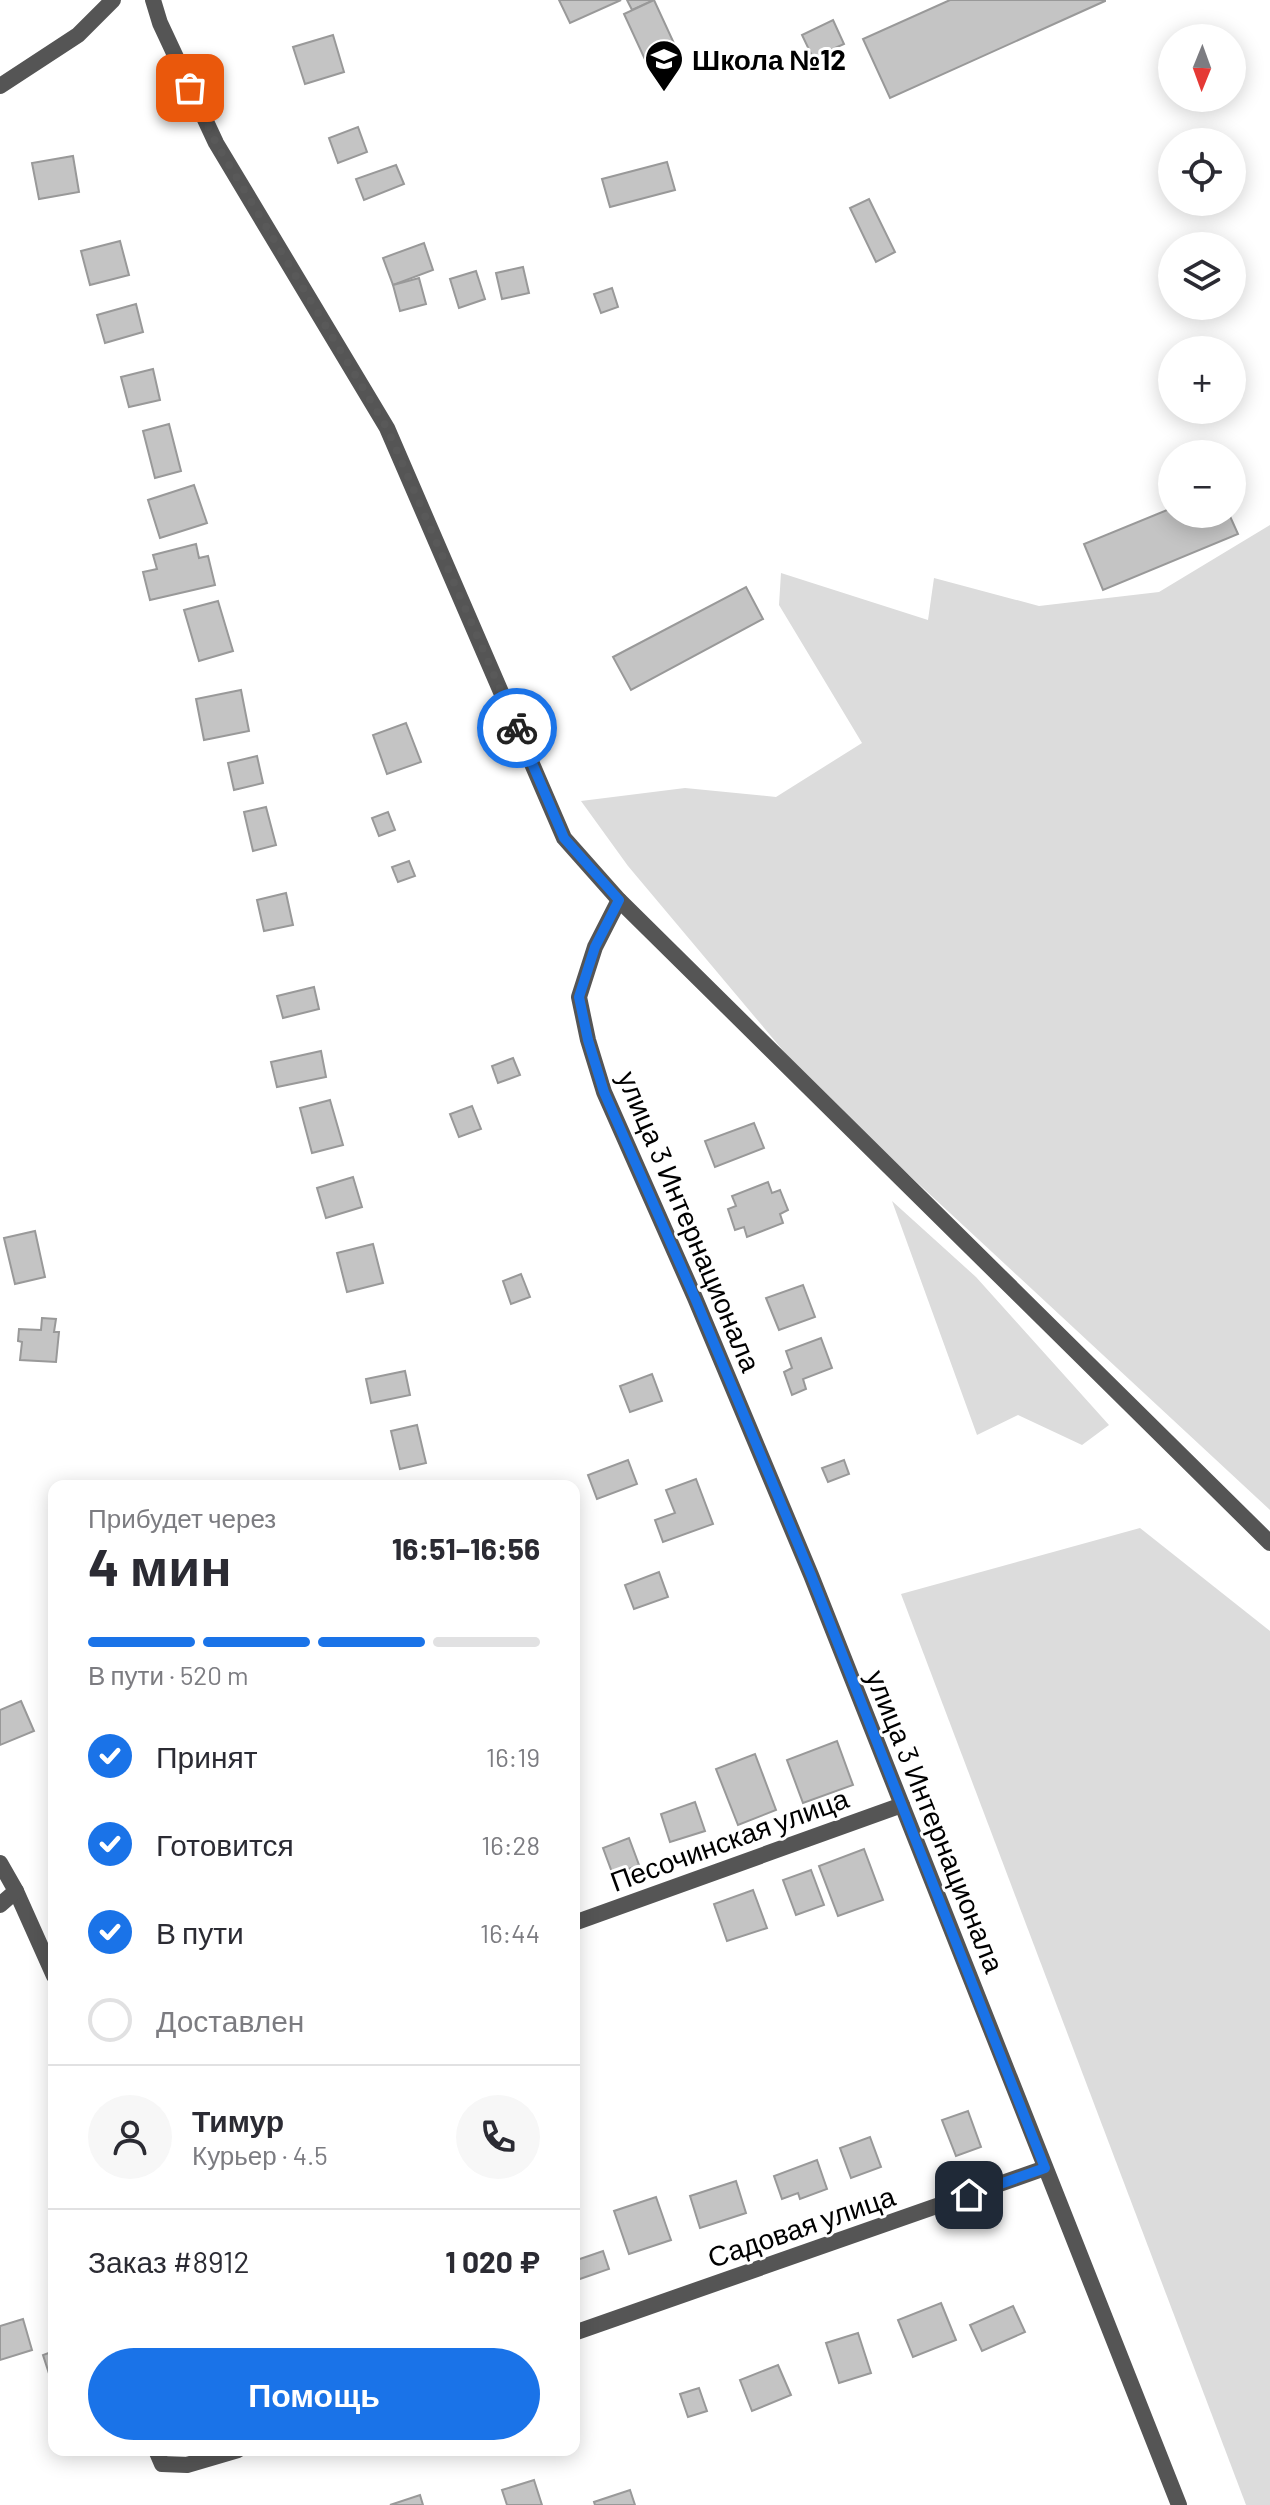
<!DOCTYPE html>
<html lang="ru">
<meta charset="utf-8">
<style>
body{margin:0;font-family:Barlow,sans-serif;background:#f7f7f7;color:#2b2b33;height:100vh;display:flex;flex-direction:column;font-size:30px;white-space:nowrap}
*{box-sizing:border-box;margin:0}
p{font-size:26px;color:#7c7c81}
.icon{flex:none;width:44px;height:44px;fill:none;stroke:currentColor;stroke-width:2;stroke-linecap:round;stroke-linejoin:round}
.map{position:relative;flex:1;overflow:hidden}
.drawer{position:absolute;left:48px;top:1480px;width:532px;height:976px;display:flex;flex-direction:column;background:#fff;border-radius:16px;box-shadow:0 4px 20px #0003}
.drawer>*{flex:none}
.needle{width:52px;rotate:181deg}
.tools{position:absolute;left:1158px;top:24px;display:grid;gap:16px}
.tools a{display:grid;place-items:center;width:88px;height:88px;border-radius:50%;background:#fff;box-shadow:0 4px 20px #0003;font-size:40px}
.pin{position:absolute;display:grid;place-items:center;width:68px;height:68px;color:#fff;margin:-34px;border-radius:16px;box-shadow:0 4px 12px #0006}
.courier{position:absolute;display:grid;place-items:center;width:80px;height:80px;margin:-40px;border:6px solid #1a73e8;border-radius:50%;background:#fff;color:#222;box-shadow:0 2px 10px #0007}
.headline em{font-style:normal;font-weight:700}
.headline div{display:flex;flex-direction:column-reverse}
.headline{display:flex;align-items:center;justify-content:space-between;height:136px;padding:0 40px}
h1{font-size:52px;font-weight:700;line-height:60px}
.bar{display:grid;grid-template-columns:repeat(4,1fr);gap:12px 8px;align-content:center;height:96px;padding:0 40px}
.bar i{height:10px;border-radius:6px;background:#e1e1e2}
.bar .on{background:#1a73e8}
.bar p{grid-column:span 4}
.line{display:flex;align-items:center;gap:20px;padding:0 40px;border-top:2px solid #e1e1e2}
.line div{flex:1}
.round{display:grid;place-items:center;flex:none;width:84px;height:84px;border-radius:42px;background:#f7f7f7}
ol{padding:0 40px;list-style:none}
li{display:flex;align-items:center;gap:24px;height:88px}
li p{margin-inline-start:auto}
li .icon{padding:8px;border-radius:50%;background:#1a73e8;color:#fff;stroke-width:4}
li:last-child{color:#7c7c81}
li i{width:44px;height:44px;border:4px solid #e1e1e2;border-radius:50%}
.button{display:flex;gap:16px;margin-top:auto;padding:16px 40px}
.button a{flex:1;height:92px;border-radius:48px;background:#1a73e8;color:#fff;font-size:32px;font-weight:700;line-height:92px;text-align:center}
.map>svg:first-child{display:block}
.green{fill:#dcdcdc}
.building{fill:#c4c4c4;stroke:#999;stroke-width:2}
.lines{fill:none;stroke-linecap:round;stroke-linejoin:round}
.minor{stroke:#555;stroke-width:16}
.tertiary{stroke:#555;stroke-width:16}
.done{stroke:#595959;stroke-width:8;stroke-dasharray:0 14.4}
.route{stroke:#1a73e8;stroke-width:10}
.labels{text-anchor:middle;dominant-baseline:central;stroke-width:6;stroke-linejoin:round;paint-order:stroke}
.poi-label{font-size:28px;font-weight:bold;fill:#000;stroke:#fff;text-anchor:start}
.street-label{font-size:28px;fill:#000;stroke:#fff}
</style>
<div class="map">
<svg width="1270" height="2505" viewBox="0 0 1270 2505">
<rect width="100%" height="100%" fill="#fff"/>
<g class="green">
<polygon points="1270,525 1270,1510 812,1085 628,866 581,801 685,788 776,797 862,743 779,605 781,573 928,620 934,578 1039,606 1159,592"/>
<polygon points="892,1201 976,1277 1109,1425 1082,1445 1018,1415 977,1435"/>
<polygon points="1140,1528 1270,1631 1270,2505 1246,2505 901,1594"/>
</g>
<g class="building">
<polygon points="559,0 621,0 570,23"/>
<polygon points="627,0 654,0 632,10"/>
<polygon points="654,0 678,52 648,66 624,14"/>
<polygon points="950,0 1105,0 1105,1 890,98 863,39"/>
<polygon points="833,20 844,44 813,58 802,35"/>
<polygon points="333,35 344,72 305,84 293,47"/>
<polygon points="358,127 367,152 338,163 329,138"/>
<polygon points="73,156 79,192 39,199 32,163"/>
<polygon points="667,162 675,190 610,207 602,179"/>
<polygon points="396,165 404,184 364,200 356,179"/>
<polygon points="869,199 895,252 876,262 850,208"/>
<polygon points="120,241 129,275 90,285 81,251"/>
<polygon points="424,243 433,270 393,285 383,258"/>
<polygon points="523,267 529,293 502,299 496,273"/>
<polygon points="476,271 485,299 459,308 450,279"/>
<polygon points="419,278 426,304 400,311 393,285"/>
<polygon points="612,288 618,307 601,313 594,294"/>
<polygon points="136,304 143,332 105,343 97,315"/>
<polygon points="153,369 160,400 129,407 121,377"/>
<polygon points="169,424 181,471 155,478 143,431"/>
<polygon points="194,485 207,523 160,538 148,500"/>
<polygon points="1172,508 1172,514 1229,514 1238,534 1103,590 1084,544"/>
<polygon points="196,544 199,558 208,556 215,585 150,600 143,572 157,569 153,555"/>
<polygon points="746,587 763,619 631,690 613,657"/>
<polygon points="218,601 233,651 199,661 184,610"/>
<polygon points="241,690 249,731 204,740 196,699"/>
<polygon points="406,723 421,762 387,774 373,735"/>
<polygon points="257,756 263,783 234,790 228,763"/>
<polygon points="266,807 276,845 253,851 244,812"/>
<polygon points="388,812 395,830 379,836 372,818"/>
<polygon points="409,861 415,876 398,882 392,867"/>
<polygon points="286,893 293,925 264,931 257,900"/>
<polygon points="314,987 319,1009 283,1018 277,996"/>
<polygon points="321,1051 326,1077 277,1087 271,1062"/>
<polygon points="513,1058 520,1075 498,1083 492,1066"/>
<polygon points="330,1100 343,1145 312,1153 300,1108"/>
<polygon points="472,1106 481,1129 459,1137 450,1114"/>
<polygon points="754,1123 764,1148 715,1167 705,1141"/>
<polygon points="353,1177 362,1207 326,1218 317,1188"/>
<polygon points="768,1182 772,1193 780,1190 788,1210 780,1214 783,1223 747,1237 744,1227 735,1230 728,1209 736,1206 732,1196"/>
<polygon points="35,1231 45,1277 15,1284 4,1238"/>
<polygon points="373,1244 383,1283 347,1292 337,1253"/>
<polygon points="521,1274 530,1297 511,1304 503,1281"/>
<polygon points="803,1285 815,1317 779,1330 766,1298"/>
<polygon points="42,1318 56,1319 54,1332 59,1332 56,1362 20,1360 22,1342 18,1341 19,1329 41,1330"/>
<polygon points="821,1338 832,1368 803,1379 806,1389 792,1395 784,1372 792,1368 786,1351"/>
<polygon points="405,1371 410,1395 371,1403 366,1379"/>
<polygon points="652,1374 662,1401 630,1412 620,1386"/>
<polygon points="417,1425 426,1463 400,1469 391,1431"/>
<polygon points="628,1460 637,1484 597,1499 588,1475"/>
<polygon points="844,1460 849,1474 828,1482 822,1468"/>
<polygon points="696,1479 713,1524 663,1542 655,1520 675,1513 666,1490"/>
<polygon points="659,1572 668,1597 634,1609 625,1585"/>
<polygon points="21,1701 34,1731 0,1745 0,1710"/>
<polygon points="837,1741 853,1785 803,1803 787,1760"/>
<polygon points="755,1754 776,1810 738,1825 716,1769"/>
<polygon points="695,1802 705,1831 670,1842 661,1814"/>
<polygon points="629,1838 639,1865 613,1875 603,1848"/>
<polygon points="864,1849 883,1900 838,1916 819,1866"/>
<polygon points="811,1870 824,1905 796,1915 783,1880"/>
<polygon points="753,1890 767,1928 727,1941 714,1904"/>
<polygon points="968,2111 981,2147 956,2156 942,2120"/>
<polygon points="870,2137 881,2167 851,2178 840,2148"/>
<polygon points="817,2160 827,2189 800,2199 798,2193 782,2199 774,2176"/>
<polygon points="736,2181 746,2213 700,2228 690,2196"/>
<polygon points="656,2197 671,2240 629,2254 614,2211"/>
<polygon points="603,2251 609,2269 574,2281 574,2261"/>
<polygon points="941,2303 956,2340 913,2357 898,2320"/>
<polygon points="1013,2306 1025,2332 982,2351 970,2325"/>
<polygon points="23,2319 32,2350 0,2360 0,2326"/>
<polygon points="858,2333 871,2373 839,2383 826,2343"/>
<polygon points="54,2351 54,2389 43,2355"/>
<polygon points="778,2365 791,2395 752,2411 740,2380"/>
<polygon points="699,2388 707,2411 688,2417 680,2394"/>
<polygon points="534,2480 542,2505 507,2505 502,2490"/>
<polygon points="630,2490 635,2505 595,2505 594,2502"/>
<polygon points="420,2495 423,2505 390,2505"/>
</g>
<g class="lines">
<g class="minor">
<polyline points="0,86 78,35 113,0"/>
<polyline points="619,900 595,947 579,997 588,1040 604,1092 695,1298 811,1575 1179,2505"/>
<polyline points="0,1863 16,1891 54,1976"/>
<polyline points="0,1905 16,1891"/>
<polyline points="574,1923 902,1805"/>
<polyline points="574,2333 1045,2168"/>
<polyline points="156,2450 162,2464 187,2465 238,2450"/>
</g>
<polyline class="tertiary" points="153,0 160,23 216,143 387,428 564,838 619,900 1270,1543"/>
</g>
<g class="lines">
<polyline class="done" points="190,88 216,143 387,428 517,728"/>
<polyline class="route" points="517,728 564,838 619,900 595,947 579,997 588,1040 604,1092 695,1298 811,1575 1045,2168 969,2195"/>
</g>
<defs>
<g id="school-pin" transform="scale(2)"><path d="M0 17L-7.5 6A9.5 9.5 0 1 1 7.5 6Z" fill="#000" stroke="#fff"/><path d="M0-5L7-2L0 1L-7-2ZM-4 1L0 2.5L4 1V4Q0 6-4 4Z" fill="#fff"/></g>
</defs>
<g fill-rule="evenodd">
<use href="#school-pin" x="664" y="59"/>
</g>
<g class="labels">
<g class="poi-label">
<text x="692" y="59">Школа №12</text>
</g>
<g class="street-label">
<text transform="translate(690 1221) rotate(67)">улица 3 Интернационала</text>
<text transform="translate(936 1821) rotate(68)">улица 3 Интернационала</text>
<text transform="translate(729 1839) rotate(-20)">Песочинская улица</text>
<text transform="translate(801 2226) rotate(-19)">Садовая улица</text>
</g>
</g>
</svg>
<div class="tools">
<a><svg class="needle" viewBox="-14 -14 28 28"><path d="M0-13l5 13h-10z" fill="#e53935"/><path d="M0 13l5-13h-10z" fill="#7c7c81"/></svg></a>
<a><svg class="icon" aria-label="locate" viewBox="0 0 24 24"><circle cx="12" cy="12" r="6"/><path d="M12 2v4M12 18v4M2 12h4M18 12h4"/></svg></a>
<a><svg class="icon" aria-label="layers" viewBox="0 0 24 24"><path d="M12 4l9 5-9 5-9-5zM3 14l9 5 9-5"/></svg></a>
<a>+</a>
<a>−</a>
</div>
<div class="pin" style="left:190px;top:88px;background:#ea580c"><svg class="icon" aria-label="bag" viewBox="0 0 24 24"><path d="M5 8h14l-1 12H6zM9 8a3 3 0 0 1 6 0"/></svg></div>
<div class="pin" style="left:969px;top:2195px;background:#1f2937"><svg class="icon" aria-label="home" viewBox="0 0 24 24"><path d="M3 11l9-7 9 7M6 9v11h12V9"/></svg></div>
<div class="courier" style="left:517px;top:728px"><svg class="icon" aria-label="bike" viewBox="0 0 24 24"><circle cx="6" cy="16" r="4"/><circle cx="18" cy="16" r="4"/><path d="M6 16l4-8h5l3 8M10 8l3 8H6M13 5h3"/></svg></div>
<section class="drawer">
<div class="headline"><div><h1>4 мин</h1><p>Прибудет через</p></div><em>16:51–16:56</em></div>
<div class="bar"><i class="on"></i><i class="on"></i><i class="on"></i><i></i><p>В пути · 520 m</p></div>
<ol>
<li><svg class="icon" aria-label="check" viewBox="0 0 24 24"><path d="M5 12l5 5 9-10"/></svg>Принят<p>16:19</p></li>
<li><svg class="icon" aria-label="check" viewBox="0 0 24 24"><path d="M5 12l5 5 9-10"/></svg>Готовится<p>16:28</p></li>
<li><svg class="icon" aria-label="check" viewBox="0 0 24 24"><path d="M5 12l5 5 9-10"/></svg>В пути<p>16:44</p></li>
<li><i></i>Доставлен</li>
</ol>
<div class="line" style="height:144px"><a class="round"><svg class="icon" aria-label="person" viewBox="0 0 24 24"><circle cx="12" cy="8" r="4"/><path d="M4 21q1-7 8-7t8 7"/></svg></a><div><b>Тимур</b><p>Курьер · 4.5</p></div><a class="round"><svg class="icon" aria-label="phone" viewBox="0 0 24 24"><path d="M5 4h4l2 5-3 2q2 4 5 5l2-3 5 2v4C11 20 4 13 5 4z"/></svg></a></div>
<div class="line" style="height:104px"><div>Заказ #8912</div><b>1 020 ₽</b></div>
<div class="button"><a>Помощь</a></div>
</section>
</div>
